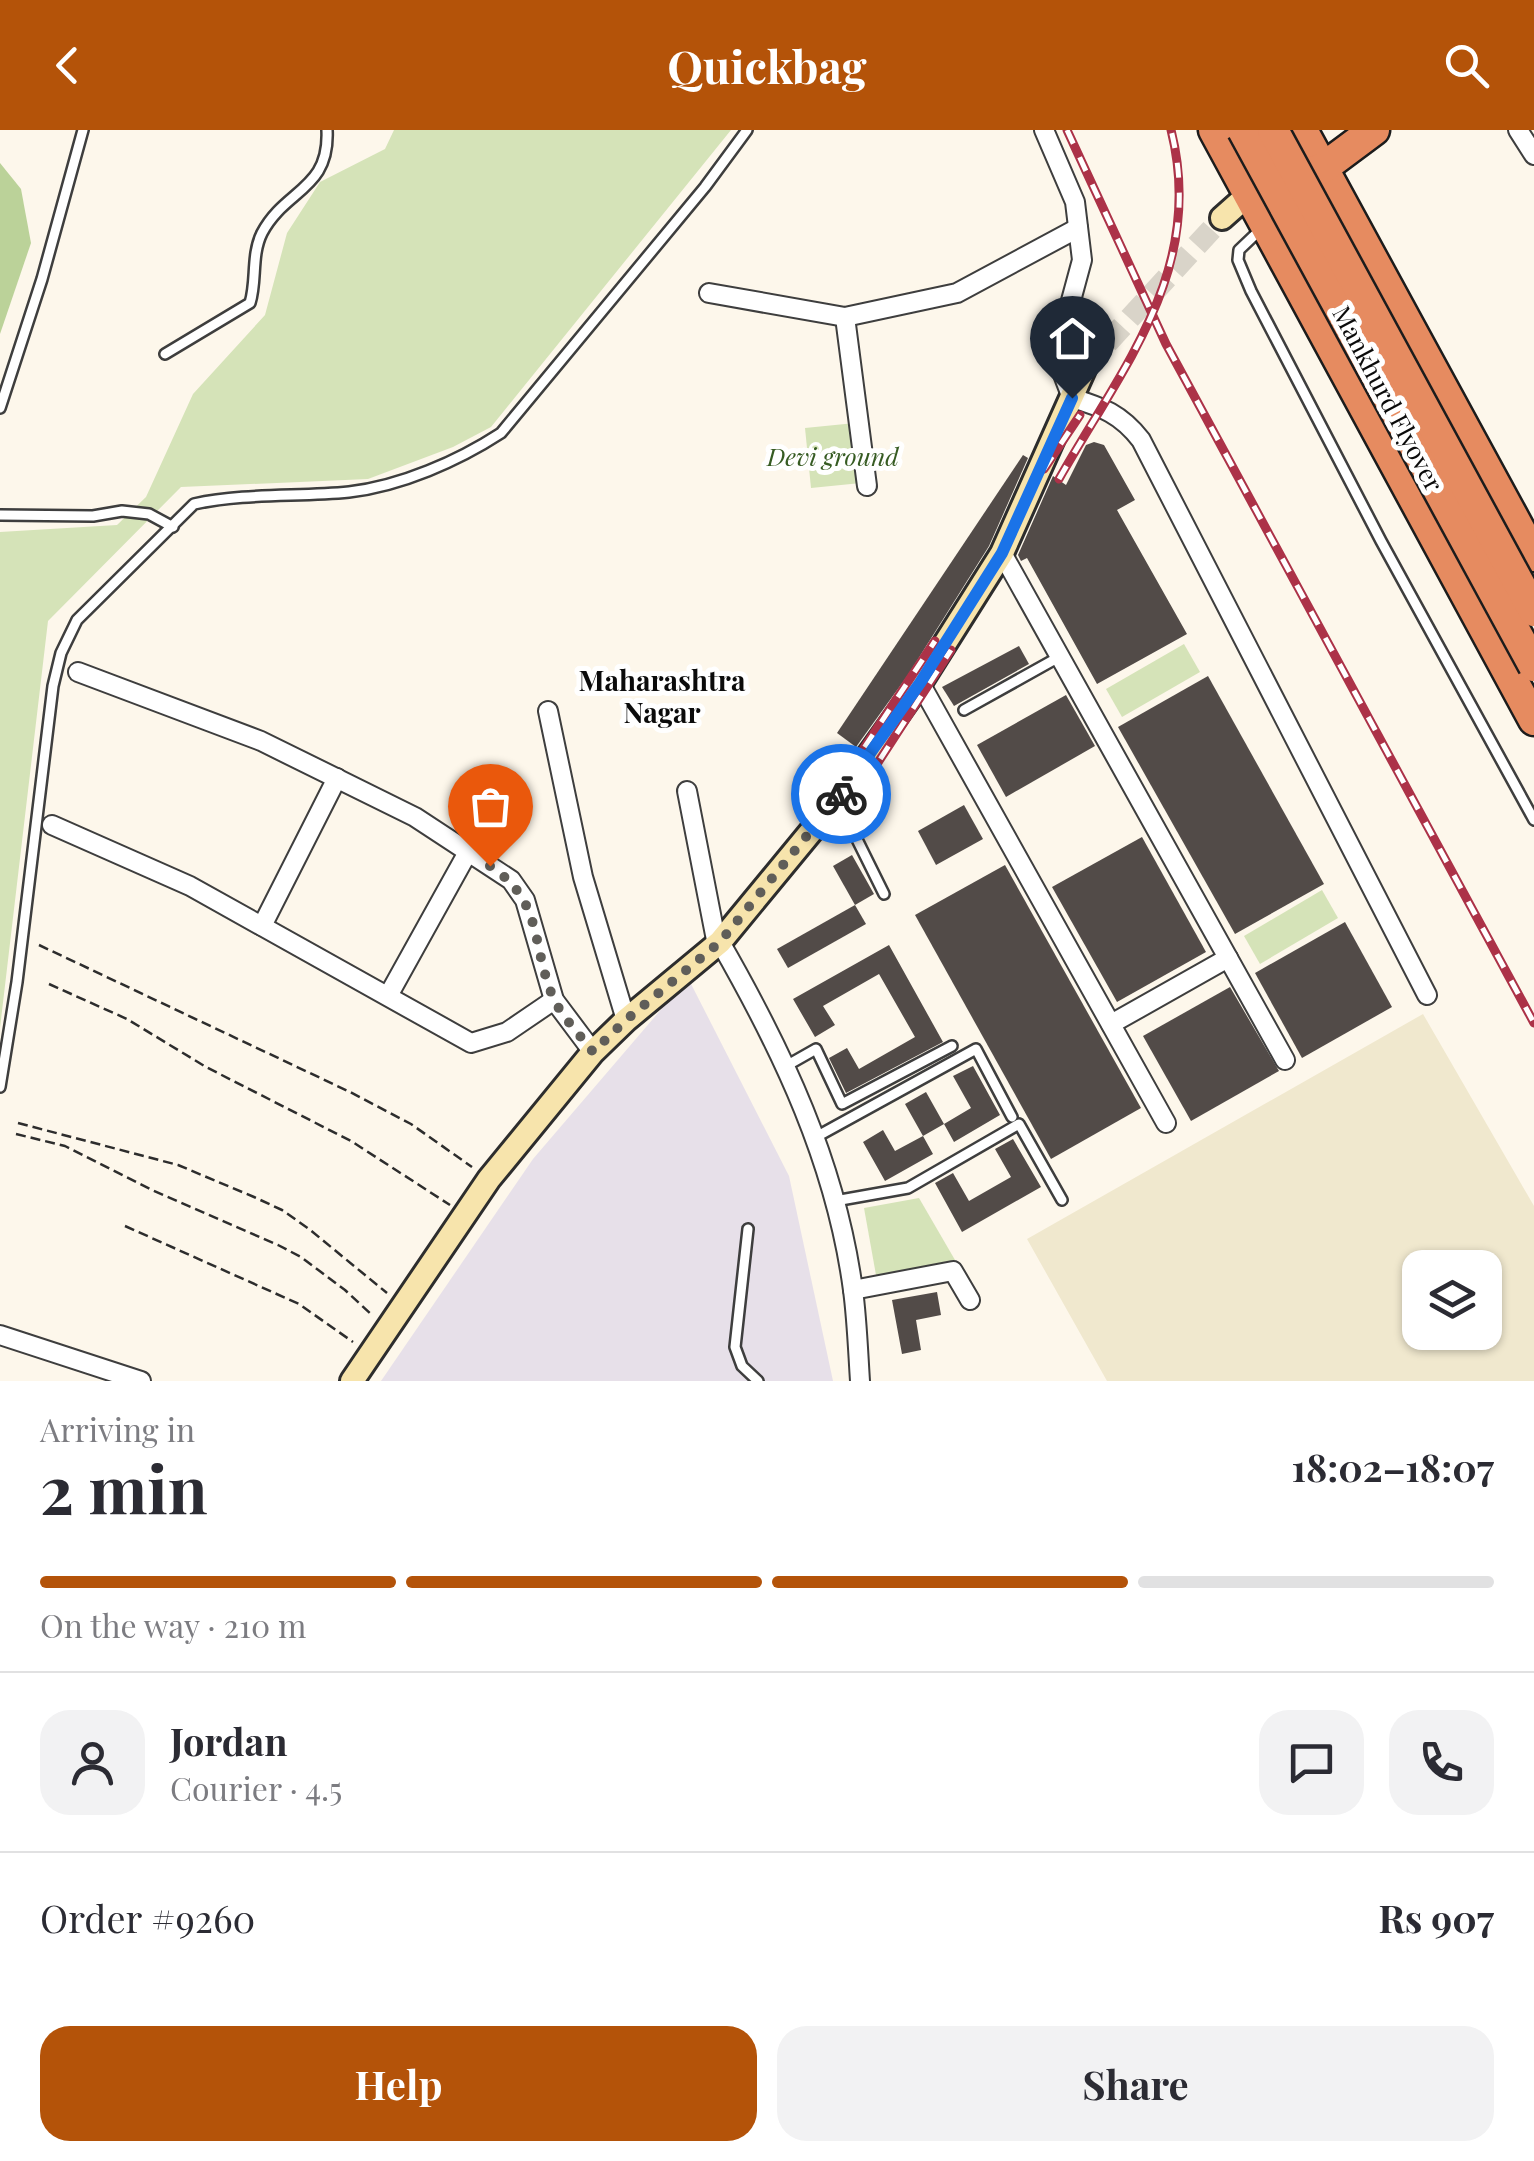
<!DOCTYPE html>
<meta charset="utf-8">
<style>
body{margin:0;font-family:"Playfair Display",serif;background:#f2f2f3;color:#2b2b33;height:100vh;display:flex;flex-direction:column;font-size:38px;white-space:nowrap}
*{box-sizing:border-box;margin:0}
p{font-size:32px;color:#7c7c81}
.icon{flex:none;width:55px;height:55px;fill:none;stroke:currentColor;stroke-width:2;stroke-linecap:round;stroke-linejoin:round}
.map{position:relative;height:1251px;overflow:hidden}
.details{display:flex;flex-direction:column;background:#fff;flex:1}
.details>*{flex:none}
.tools{position:absolute;left:1402px;top:1120px;display:grid;gap:20px}
.tools a{display:grid;place-items:center;width:100px;height:100px;border-radius:20px;background:#fff;box-shadow:0 2px 8px #0004;font-size:50px}
.pin{position:absolute;display:grid;place-items:center;width:85px;height:85px;color:#fff;margin:-102px -42px;border-radius:50% 50% 50% 0;rotate:-45deg;box-shadow:0 0 10px #0007}
.pin .icon{rotate:45deg}
.courier{position:absolute;display:grid;place-items:center;width:100px;height:100px;margin:-50px;border:8px solid #1a73e8;border-radius:50%;background:#fff;color:#222;box-shadow:0 2px 12px #0007}
.head em{font-style:normal;font-weight:700}
.head div{display:flex;flex-direction:column-reverse}
.head{display:flex;align-items:center;justify-content:space-between;height:170px;padding:0 40px}
h1{font-size:65px;font-weight:700;line-height:75px}
.bar{display:grid;grid-template-columns:repeat(4,1fr);gap:15px 10px;align-content:center;height:120px;padding:0 40px}
.bar i{height:12px;border-radius:8px;background:#e1e1e2}
.bar .current{background:#b45309}
.bar p{grid-column:span 4}
.line{display:flex;align-items:center;gap:25px;padding:0 40px;border-top:2px solid #e1e1e2}
.line div{flex:1}
.round{display:grid;place-items:center;flex:none;width:105px;height:105px;border-radius:30px;background:#f2f2f3}
.primary-button{display:flex;gap:20px;margin-top:auto;padding:20px 40px}
.primary-button a{flex:1;height:115px;border-radius:30px;background:#b45309;color:#fff;font-size:40px;font-weight:700;line-height:115px;text-align:center}
.primary-button a+a{background:#f2f2f3;color:#2b2b33}
header{display:flex;justify-content:space-between;align-items:center;height:130px;padding:0 40px;background:#b45309;color:#fff;font-size:45px;font-weight:700}
.map>svg:first-child{display:block}
.industrial{fill:#e7e0e9}
.farmland{fill:#f0e8ce;fill-rule:evenodd}
.green{fill:#d5e3b8}
.forest{fill:#bbd299}
.building{fill:#524b48}
.lines{fill:none;stroke-linecap:round;stroke-linejoin:round}
.secondary-tunnel{stroke:#d9d4c9;stroke-width:22;stroke-dasharray:22 11;stroke-linecap:butt}
.lane-casing{stroke:#3e3e3e;stroke-width:14}
.street-casing{stroke:#3e3e3e;stroke-width:22}
.secondary-casing{stroke:#2d2d2d;stroke-width:28}
.highway-casing{stroke:#1c1c1c;stroke-width:35}
.path{stroke:#2d2d2d;stroke-width:2.5;stroke-dasharray:10 5;stroke-linecap:butt}
.lane{stroke:#fff;stroke-width:9}
.street{stroke:#fff;stroke-width:18}
.secondary{stroke:#f7e4ac;stroke-width:22}
.highway{stroke:#e68b60;stroke-width:30}
.rail-casing{stroke:#ac3248;stroke-width:9}
.rail{stroke:#fff;stroke-width:5;stroke-dasharray:15;stroke-linecap:butt}
.highway-bridge-casing{stroke:#1c1c1c;stroke-width:35;stroke-linecap:butt}
.highway-bridge{stroke:#e68b60;stroke-width:30}
.done{stroke:#605e59;stroke-width:10;stroke-dasharray:0 18}
.route{stroke:#1a73e8;stroke-width:12}
.labels{text-anchor:middle;dominant-baseline:central;stroke-width:10;stroke-linejoin:round;paint-order:stroke}
.street-label{font-size:25px;fill:#0b0b0b;stroke:#fff}
.park-label{font-size:25px;font-style:italic;fill:#365b22;stroke:#fff}
.neighbourhood-label{font-size:28px;font-weight:bold;fill:#0b0b0b;stroke:#fff}
</style>
<header><svg class="icon" aria-label="back" viewBox="0 0 24 24"><path d="M15 5l-7 7 7 7"/></svg>Quickbag<svg class="icon" aria-label="search" viewBox="0 0 24 24"><circle cx="10" cy="10" r="6"/><path d="M15 15l6 6"/></svg></header>
<div class="map">
<svg width="1534" height="1251" viewBox="0 0 1534 1251">
<rect width="100%" height="100%" fill="#fdf7eb"/>
<polygon class="industrial" points="688,848 789,1046 833,1251 381,1251 533,1029"/>
<path class="farmland" d="M1423 884 1534 1076V1251H1107L1027 1109ZM1420 1138H1485V1202H1420Z"/>
<g class="green">
<polygon points="394,0 731,0 491,297 453,317 368,349 181,357 48,491 0,898 0,402 117,395 146,367 193,264 265,185 287,103 320,52 385,19"/>
<polygon points="855,293 861,353 811,358 805,298"/>
<polygon points="1184,514 1200,542 1122,587 1106,559"/>
<polygon points="1322,760 1338,788 1260,834 1244,806"/>
<polygon points="919,1068 955,1130 876,1145 864,1078"/>
</g>
<polygon class="forest" points="0,33 21,59 31,113 0,204"/>
<g class="building">
<polygon points="1094,312 1104,315 1135,370 1117,380 1187,504 1097,554 1027,428 1021,431 1018,425 1053,346 1066,355 1086,315"/>
<polygon points="1023,325 1028,328 989,416 908,545 856,617 837,603"/>
<polygon points="1019,516 1029,534 954,576 942,557"/>
<polygon points="1208,546 1324,754 1235,804 1118,597"/>
<polygon points="1066,565 1095,616 1006,667 977,615"/>
<polygon points="964,675 983,709 936,735 918,701"/>
<polygon points="1142,707 1206,822 1117,872 1052,757"/>
<polygon points="852,725 874,764 855,775 833,736"/>
<polygon points="1005,735 1141,978 1051,1029 915,785"/>
<polygon points="855,775 866,794 788,838 777,819"/>
<polygon points="1345,792 1392,877 1302,928 1255,843"/>
<polygon points="889,815 943,912 846,963 829,928 847,918 859,939 915,907 879,844 823,876 835,895 815,907 793,869"/>
<polygon points="1230,857 1279,941 1191,991 1143,906"/>
<polygon points="973,936 1000,985 954,1012 944,994 971,978 953,946"/>
<polygon points="926,962 944,994 923,1006 905,974"/>
<polygon points="883,1000 895,1021 923,1006 933,1024 885,1051 863,1012"/>
<polygon points="1013,1009 1041,1057 962,1102 935,1053 953,1043 969,1071 1011,1047 995,1019"/>
<polygon points="937,1162 941,1185 916,1190 921,1220 902,1224 892,1170"/>
</g>
<g class="lines">
<polyline class="secondary-tunnel" points="1085,237 1222,88"/>
<g class="lane-casing">
<g id="lane">
<polyline points="1260,100 1239,120 1238,130 1251,161 1381,411 1534,690"/>
<path d="M165 224 250 173C257 151 251 125 262 103 285 59 330 60 327 0"/>
<polyline points="0,278 42,149 83,0"/>
<polyline points="0,385 93,386 122,381 149,384 173,397"/>
<polyline points="964,580 1059,527"/>
<polyline points="839,673 884,764"/>
<polyline points="786,936 816,919 842,974 952,916"/>
<path d="M0 957 17 852 53 556 61 523 77 490 194 374C245 363 298 367 349 362 401 356 458 331 501 303L705 57 747 0"/>
<polyline points="816,1007 976,919 1012,987"/>
<polyline points="835,1071 908,1058 1019,994 1062,1070"/>
<polyline points="748,1099 735,1217 742,1236 758,1251"/>
</g>
</g>
<g class="street-casing">
<g id="street">
<path d="M1044 0 1075 72 1082 130 1056 226 1072 268C1102 277 1121 284 1141 310L1427 865"/>
<polyline points="1518,0 1534,25"/>
<polyline points="709,163 845,187 957,163 1078,98"/>
<polyline points="845,187 867,356"/>
<polyline points="1002,423 1285,930"/>
<polyline points="78,542 261,611 415,687 511,750 525,770 554,870 593,922"/>
<polyline points="920,553 1166,993"/>
<polyline points="548,581 583,747 626,890"/>
<polyline points="687,661 717,815"/>
<polyline points="52,695 190,756 471,913 507,902 554,870"/>
<polyline points="262,796 337,648"/>
<path d="M720 812C783 922 836 1033 853 1160 857 1190 858 1221 860 1251"/>
<polyline points="388,866 468,722"/>
<polyline points="1111,894 1228,828"/>
<polyline points="853,1160 953,1141 970,1170"/>
<polyline points="0,1205 141,1251"/>
</g>
</g>
<g class="secondary-casing">
<g id="secondary">
<polyline points="1222,88 1249,64"/>
<polyline points="352,1251 489,1049 593,922 626,890 720,812 837,670 920,553 1002,423 1085,237"/>
</g>
</g>
<g class="highway-casing">
<g id="highway">
<polyline points="1214,0 1534,590"/>
<polyline points="1302,0 1534,426"/>
<polyline points="1304,45 1323,38 1374,0"/>
</g>
</g>
<g class="path">
<polyline points="39,815 350,962 411,994 472,1037"/>
<polyline points="49,854 127,889 206,937 351,1011 450,1075"/>
<polyline points="18,993 178,1035 254,1067 282,1080 309,1099 387,1163"/>
<polyline points="16,1004 65,1016 152,1060 278,1115 301,1127 345,1160 372,1185"/>
<polyline points="125,1096 299,1174 353,1212"/>
</g>
<use href="#lane" class="lane"/>
<use href="#street" class="street"/>
<use href="#secondary" class="secondary"/>
<use href="#highway" class="highway"/>
<g class="rail-casing">
<g id="rail">
<polyline points="1067,0 1166,214 1534,893"/>
<polyline points="1044,339 1080,285"/>
<path d="M1059 349C1123 236 1206 139 1171 0"/>
<polyline points="848,642 935,511"/>
<polyline points="864,654 951,520"/>
</g>
</g>
<use href="#rail" class="rail"/>
<g class="highway-bridge-casing">
<g id="highway-bridge">
<polyline points="1243,0 1534,536"/>
<polyline points="1273,0 1534,481"/>
</g>
</g>
<use href="#highway-bridge" class="highway-bridge"/>
</g>
<g class="lines">
<path class="done" d="M490 736C543 771 531 812 552 865 560 885 580 905 593 922L626 890 720 812 841 664"/>
<polyline class="route" points="841,664 920,553 1002,423 1072,268"/>
</g>
<g class="labels">
<g class="street-label">
<text transform="translate(1389 268) rotate(62)">Mankhurd Flyover</text>
</g>
<g class="park-label">
<text x="833" y="325">Devi ground</text>
</g>
<g class="neighbourhood-label">
<text x="662" y="549">Maharashtra<tspan x="662" dy="32">Nagar</tspan></text>
</g>
</g>
</svg>
<div class="tools">
<a><svg class="icon" aria-label="layers" viewBox="0 0 24 24"><path d="M12 4l9 5-9 5-9-5zM3 14l9 5 9-5"/></svg></a>
</div>
<div class="pin" style="left:490px;top:736px;background:#ea580c"><svg class="icon" aria-label="bag" viewBox="0 0 24 24"><path d="M5 8h14l-1 12H6zM9 8a3 3 0 0 1 6 0"/></svg></div>
<div class="pin" style="left:1072px;top:268px;background:#1f2937"><svg class="icon" aria-label="home" viewBox="0 0 24 24"><path d="M3 11l9-7 9 7M6 9v11h12V9"/></svg></div>
<div class="courier" style="left:841px;top:664px"><svg class="icon" aria-label="bike" viewBox="0 0 24 24"><circle cx="6" cy="16" r="4"/><circle cx="18" cy="16" r="4"/><path d="M6 16l4-8h5l3 8M10 8l3 8H6M13 5h3"/></svg></div>
</div>
<section class="details">
<div class="head"><div><h1>2 min</h1><p>Arriving in</p></div><em>18:02–18:07</em></div>
<div class="bar"><i class="current"></i><i class="current"></i><i class="current"></i><i></i><p>On the way · 210 m</p></div>
<div class="line" style="height:180px"><a class="round"><svg class="icon" aria-label="person" viewBox="0 0 24 24"><circle cx="12" cy="8" r="4"/><path d="M4 21q1-7 8-7t8 7"/></svg></a><div><b>Jordan</b><p>Courier · 4.5</p></div><a class="round"><svg class="icon" aria-label="chat" viewBox="0 0 24 24"><path d="M4 5h16v11H9l-5 4z"/></svg></a><a class="round"><svg class="icon" aria-label="phone" viewBox="0 0 24 24"><path d="M5 4h4l2 5-3 2q2 4 5 5l2-3 5 2v4C11 20 4 13 5 4z"/></svg></a></div>
<div class="line" style="height:130px"><div>Order #9260</div><b>Rs 907</b></div>
<div class="primary-button"><a>Help</a><a>Share</a></div>
</section>
